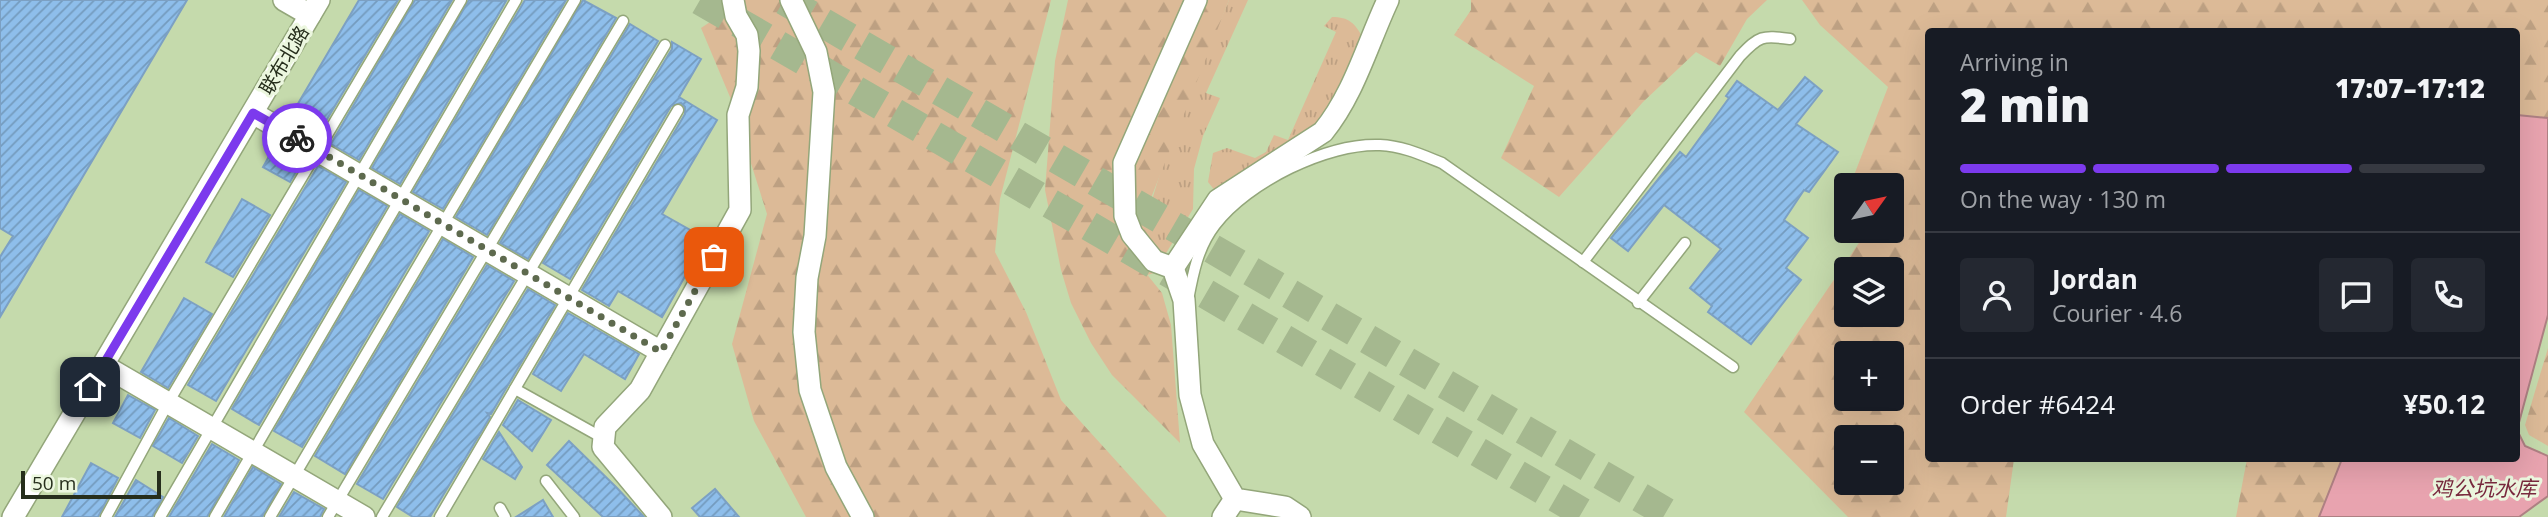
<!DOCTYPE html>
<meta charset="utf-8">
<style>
body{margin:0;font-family:"Open Sans","Noto Sans SC",sans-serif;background:#242831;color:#f1f3f6;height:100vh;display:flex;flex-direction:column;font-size:26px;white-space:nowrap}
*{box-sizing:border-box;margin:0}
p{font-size:23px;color:#9ea1a6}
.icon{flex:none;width:38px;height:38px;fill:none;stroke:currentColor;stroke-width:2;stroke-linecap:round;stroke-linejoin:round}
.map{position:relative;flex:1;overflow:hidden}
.drawer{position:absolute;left:1925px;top:28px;width:595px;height:434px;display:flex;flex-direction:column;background:#171b24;border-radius:7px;box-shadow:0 7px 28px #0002}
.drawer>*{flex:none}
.needle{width:46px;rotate:57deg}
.fabs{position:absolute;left:1834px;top:173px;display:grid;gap:14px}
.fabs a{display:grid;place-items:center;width:70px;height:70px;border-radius:7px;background:#171b24;box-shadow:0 7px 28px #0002;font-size:35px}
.scale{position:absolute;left:21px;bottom:18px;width:140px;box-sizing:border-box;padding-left:7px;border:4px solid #262e1c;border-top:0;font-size:19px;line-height:24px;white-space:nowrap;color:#262e1c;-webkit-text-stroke:5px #ecf7df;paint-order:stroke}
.pin{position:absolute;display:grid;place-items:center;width:60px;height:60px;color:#fff;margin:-30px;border-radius:14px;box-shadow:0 4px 10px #0006}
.courier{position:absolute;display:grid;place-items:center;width:70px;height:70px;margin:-35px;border:5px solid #7c3aed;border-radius:50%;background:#fff;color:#222;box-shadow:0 2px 9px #0007}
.overview em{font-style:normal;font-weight:800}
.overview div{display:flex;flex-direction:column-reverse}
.overview{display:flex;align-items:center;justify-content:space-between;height:119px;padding:0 35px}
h1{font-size:46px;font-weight:800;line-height:52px}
.bar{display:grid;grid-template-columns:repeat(4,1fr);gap:10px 7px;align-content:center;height:84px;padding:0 35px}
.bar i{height:9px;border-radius:5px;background:#363941}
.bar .active{background:#7c3aed}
.bar p{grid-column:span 4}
.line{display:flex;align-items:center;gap:18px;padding:0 35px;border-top:2px solid #363941}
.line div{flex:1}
.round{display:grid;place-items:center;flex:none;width:74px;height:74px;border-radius:7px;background:#242831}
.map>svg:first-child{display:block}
.grass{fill:url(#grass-tufts)}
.forest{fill:url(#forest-firs);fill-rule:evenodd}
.water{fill:#e8a3af;stroke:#ae8083;stroke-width:2}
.building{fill:url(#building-hatch);stroke:#7ca0c3;stroke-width:2}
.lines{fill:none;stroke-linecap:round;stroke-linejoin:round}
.secondary-tunnel{stroke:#a5b88f;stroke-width:30;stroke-dasharray:30 15;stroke-linecap:butt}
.lane-casing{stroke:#93a67a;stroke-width:13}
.street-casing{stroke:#93a67a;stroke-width:24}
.lane{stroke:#fff;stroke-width:10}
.street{stroke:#fff;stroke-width:21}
.done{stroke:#5e6a4e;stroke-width:7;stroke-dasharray:0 12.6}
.route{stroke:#7c3aed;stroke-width:9}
.labels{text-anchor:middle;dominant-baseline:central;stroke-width:6;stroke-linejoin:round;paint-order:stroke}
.street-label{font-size:19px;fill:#262e1c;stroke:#ecf7df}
.water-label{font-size:21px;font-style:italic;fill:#79293e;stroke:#ecf7df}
</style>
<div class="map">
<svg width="2548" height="517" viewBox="0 0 2548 517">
<defs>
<pattern id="grass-tufts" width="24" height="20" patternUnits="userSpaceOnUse" patternTransform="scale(1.75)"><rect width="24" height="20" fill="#dcba97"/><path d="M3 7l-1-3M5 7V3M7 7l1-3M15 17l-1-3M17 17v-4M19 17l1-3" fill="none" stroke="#bda082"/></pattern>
<pattern id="forest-firs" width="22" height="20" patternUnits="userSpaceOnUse" patternTransform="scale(1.75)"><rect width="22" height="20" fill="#dcba97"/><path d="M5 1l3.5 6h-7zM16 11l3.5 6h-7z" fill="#bda082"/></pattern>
<pattern id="building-hatch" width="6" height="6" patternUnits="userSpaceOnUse" patternTransform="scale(1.75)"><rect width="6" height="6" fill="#8ebeeb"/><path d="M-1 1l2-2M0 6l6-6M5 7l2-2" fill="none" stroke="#749bbe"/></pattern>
</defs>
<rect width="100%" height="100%" fill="#c5daac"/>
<g class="grass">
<path d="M1229 0H1248L1206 93 1220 98 1203 136 1194 169 1193 209 1154 273 1147 275C1123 234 1210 48 1229 0Z"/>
<path d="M1332 17C1349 17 1355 23 1363 38L1325 123 1216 192 1208 182 1213 153 1227 148 1255 158 1266 152 1274 135 1288 140 1336 32 1324 26Z"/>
</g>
<g class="forest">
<polygon points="743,0 1051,0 1000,199 995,252 1026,312 1061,400 1167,517 806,517 754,421 732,344 767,214 730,97 701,28"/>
<polygon points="1068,0 1229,0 1151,198 1145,250 1145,272 1162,293 1171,325 1180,443 1112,375 1091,343 1071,303 1061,270 1045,190 1055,61"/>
<polygon points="1471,0 1767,0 1747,19 1720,66 1696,52 1643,102 1559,197 1501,158 1534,86 1454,35 1471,10"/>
<path d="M1802 0H2548V118L2517 115 2516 32H1928V458L2014 459 2006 517H1848L1744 412 1867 231H1892V186L1851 183 1888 87 1820 25ZM1846 270H1892V315H1846ZM1846 354H1892V399H1846ZM1846 438H1892V483H1846Z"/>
<polygon points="2548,348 2548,446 2529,435 2525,425"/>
<polygon points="2247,459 2342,459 2319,517 2236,517"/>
</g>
<polygon class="water" points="2517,115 2548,118 2548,315 2517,430 2525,446 2548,456 2548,496 2519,517 2319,517 2342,459 2516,458"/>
<g class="building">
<polygon points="0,0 187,0 0,317 0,257 13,236 0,228"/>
<polygon points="359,0 398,0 317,136 289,119"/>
<polygon points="415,0 452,0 359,160 331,144"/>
<polygon points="469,0 506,1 400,184 372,168"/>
<polygon points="525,0 566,0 443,209 413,192"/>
<polygon points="583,0 616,18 487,235 456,217"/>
<polygon points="630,24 658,41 528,259 500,243"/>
<polygon points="672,42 701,59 679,97 717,120 662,214 706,239 662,317 618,291 609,306 582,290 685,114 685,107 681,103 671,106 570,279 543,263 672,49"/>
<polygon points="1805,77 1822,91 1796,124 1838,152 1809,192 1804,190 1784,220 1808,238 1786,268 1801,280 1751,344 1708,312 1712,306 1690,288 1721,249 1664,205 1628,251 1611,238 1680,152 1686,157 1729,98 1726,96 1737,81 1778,110"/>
<polygon points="277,142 304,158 290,182 263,167"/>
<polygon points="318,166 346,182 216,401 188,385"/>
<polygon points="359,190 387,206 259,425 232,409"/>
<polygon points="242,199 270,215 233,277 206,262"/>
<polygon points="400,214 429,231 302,447 274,431"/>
<polygon points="443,239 473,257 345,474 315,456"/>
<polygon points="487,265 514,281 383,499 357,484"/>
<polygon points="528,289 555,305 491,414 487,413 490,417 430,517 413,517 397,507"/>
<polygon points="184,298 212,314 168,388 141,372"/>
<polygon points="568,313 639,354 625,379 584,354 561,391 533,374"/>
<polygon points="128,395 155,410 140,438 113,423"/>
<polygon points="518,400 551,420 532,451 503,425"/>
<polygon points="169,418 198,436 182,463 153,446"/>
<polygon points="499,432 522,467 515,479 483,459"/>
<polygon points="569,441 617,488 644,517 603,517 547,465"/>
<polygon points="212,444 239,460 207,517 169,517"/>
<polygon points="91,463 118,478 98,517 62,517"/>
<polygon points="253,467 281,484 262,517 224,517"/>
<polygon points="136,480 163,497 152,517 115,517"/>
<polygon points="715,489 739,517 700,517 692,508"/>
<polygon points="294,492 324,509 320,517 279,517"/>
<polygon points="543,500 553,517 516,517"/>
</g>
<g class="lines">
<g class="secondary-tunnel">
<polyline points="700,0 1590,517"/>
<polyline points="784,0 1674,517"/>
</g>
<g class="lane-casing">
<g id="lane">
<path d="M1583 262 1740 56C1759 36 1762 35 1790 39"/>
<path d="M1188 300C1193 273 1198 247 1215 225 1248 182 1327 143 1380 145 1403 146 1422 155 1442 163L1733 367"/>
<polyline points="1638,303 1685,243"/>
<polyline points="515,389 601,437"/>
<polyline points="546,481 574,517"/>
<polyline points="500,508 505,517"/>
<polyline points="106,517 168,403 407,0"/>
<polyline points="160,517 461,0"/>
<polyline points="215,517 516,0"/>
<polyline points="270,517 575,0"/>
<polyline points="328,517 623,21"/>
<polyline points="382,517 665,45"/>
<polyline points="440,517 678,110"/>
</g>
</g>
<g class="street-casing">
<g id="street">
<polyline points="284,0 310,15"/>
<polyline points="791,0 816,52 824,92 815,236 807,278 804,332 810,390 836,467 863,517"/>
<polyline points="1196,0 1124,163 1125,216 1132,234 1154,261 1173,268 1184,300 1190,395 1203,444 1235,499 1285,507 1300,517"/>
<polyline points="253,113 661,352"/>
<path d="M1173 268 1218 200 1323 132C1354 94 1367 45 1388 0"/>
<polyline points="103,365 364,517"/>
<polyline points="13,517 319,0"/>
<polyline points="661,517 603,447 605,427 640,390 740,210 738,115 747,87 749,51 747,35 736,16 733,0"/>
<polyline points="1223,517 1235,499"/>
</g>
</g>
<use href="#lane" class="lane"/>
<use href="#street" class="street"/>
</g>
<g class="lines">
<polyline class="done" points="297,138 661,352 714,257"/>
<polyline class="route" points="90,387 253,113 297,138"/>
</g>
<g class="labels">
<g class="street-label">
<text transform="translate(284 60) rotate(-59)">联布北路</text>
</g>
<g class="water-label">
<text x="2484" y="488">鸡公坑水库</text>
</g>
</g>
</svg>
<div class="fabs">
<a><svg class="needle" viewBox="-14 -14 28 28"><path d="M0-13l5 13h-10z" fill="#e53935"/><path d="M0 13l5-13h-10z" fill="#9ea1a6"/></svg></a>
<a><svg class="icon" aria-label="layers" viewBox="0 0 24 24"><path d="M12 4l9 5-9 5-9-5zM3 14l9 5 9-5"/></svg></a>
<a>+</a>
<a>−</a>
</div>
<div class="scale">50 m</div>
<div class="pin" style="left:714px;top:257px;background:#ea580c"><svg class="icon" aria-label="bag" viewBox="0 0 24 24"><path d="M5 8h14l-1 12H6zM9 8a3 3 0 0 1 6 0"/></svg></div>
<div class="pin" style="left:90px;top:387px;background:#1f2937"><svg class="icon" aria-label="home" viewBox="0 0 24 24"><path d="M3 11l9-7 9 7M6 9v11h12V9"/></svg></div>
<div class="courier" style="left:297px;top:138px"><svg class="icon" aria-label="bike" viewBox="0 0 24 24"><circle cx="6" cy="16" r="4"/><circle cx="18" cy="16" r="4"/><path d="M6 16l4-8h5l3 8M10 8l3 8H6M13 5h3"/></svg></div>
<section class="drawer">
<div class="overview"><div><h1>2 min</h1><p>Arriving in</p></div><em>17:07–17:12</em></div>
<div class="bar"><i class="active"></i><i class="active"></i><i class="active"></i><i></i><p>On the way · 130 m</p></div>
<div class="line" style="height:126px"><a class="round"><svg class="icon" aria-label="person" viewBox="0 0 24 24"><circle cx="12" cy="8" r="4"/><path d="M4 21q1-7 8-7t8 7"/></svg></a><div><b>Jordan</b><p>Courier · 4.6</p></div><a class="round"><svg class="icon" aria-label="chat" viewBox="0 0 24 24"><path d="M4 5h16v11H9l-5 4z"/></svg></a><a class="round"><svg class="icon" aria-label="phone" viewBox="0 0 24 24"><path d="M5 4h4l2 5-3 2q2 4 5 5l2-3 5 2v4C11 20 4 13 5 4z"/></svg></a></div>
<div class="line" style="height:91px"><div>Order #6424</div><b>¥50.12</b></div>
</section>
</div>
